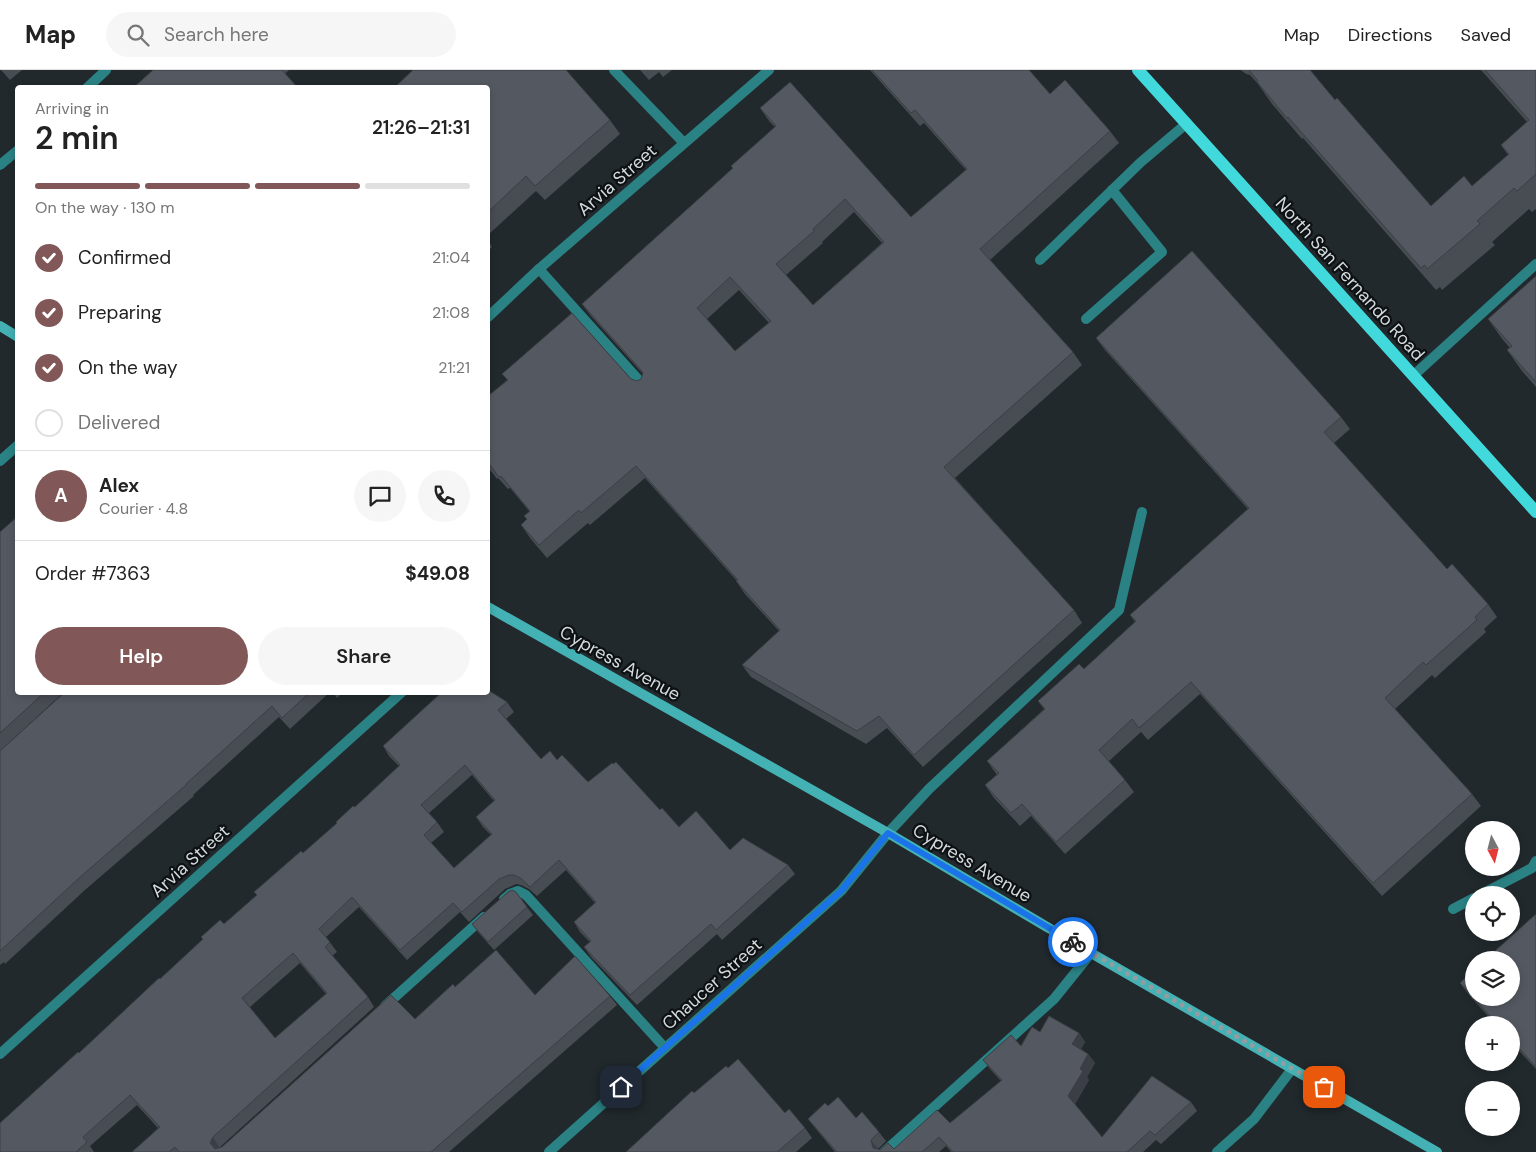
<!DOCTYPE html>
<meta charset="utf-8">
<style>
body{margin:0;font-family:"DM Sans",sans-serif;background:#f6f6f6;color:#222;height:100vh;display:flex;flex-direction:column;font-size:19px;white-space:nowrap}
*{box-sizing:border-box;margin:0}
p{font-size:16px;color:#767676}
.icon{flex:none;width:28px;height:28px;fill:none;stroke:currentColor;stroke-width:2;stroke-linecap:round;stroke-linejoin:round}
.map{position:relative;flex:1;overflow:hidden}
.drawer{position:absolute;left:15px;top:15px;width:475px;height:610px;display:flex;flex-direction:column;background:#fff;border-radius:5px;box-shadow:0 2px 8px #0003}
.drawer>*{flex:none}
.needle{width:32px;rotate:173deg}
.buttons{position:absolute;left:1465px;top:751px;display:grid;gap:10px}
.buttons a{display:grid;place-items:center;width:55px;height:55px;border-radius:50%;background:#fff;box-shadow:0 2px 8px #0003;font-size:25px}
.pin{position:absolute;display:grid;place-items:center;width:42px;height:42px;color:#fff;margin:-21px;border-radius:10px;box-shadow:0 2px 8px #0006}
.courier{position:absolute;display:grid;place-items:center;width:50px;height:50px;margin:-25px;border:4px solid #1a73e8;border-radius:50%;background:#fff;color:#222;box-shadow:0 1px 6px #0007}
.summary em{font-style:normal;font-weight:600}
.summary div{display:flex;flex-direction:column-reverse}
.summary{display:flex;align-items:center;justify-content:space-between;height:85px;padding:0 20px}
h1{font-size:32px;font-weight:600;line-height:38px}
.bar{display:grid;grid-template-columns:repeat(4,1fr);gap:8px 5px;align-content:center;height:60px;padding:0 20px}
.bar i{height:6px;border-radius:4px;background:#e0e0e0}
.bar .current{background:#815857}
.bar p{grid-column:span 4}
.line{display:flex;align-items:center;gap:12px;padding:0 20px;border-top:1px solid #e0e0e0}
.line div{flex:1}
.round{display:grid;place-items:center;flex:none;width:52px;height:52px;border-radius:26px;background:#f6f6f6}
ol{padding:0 20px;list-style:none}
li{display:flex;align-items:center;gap:15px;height:55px}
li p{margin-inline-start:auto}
li .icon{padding:5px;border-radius:50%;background:#815857;color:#fff;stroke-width:4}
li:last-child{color:#767676}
li i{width:28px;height:28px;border:2px solid #e0e0e0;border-radius:50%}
.action{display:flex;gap:10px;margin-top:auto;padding:10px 20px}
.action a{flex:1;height:58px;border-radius:30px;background:#815857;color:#fff;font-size:20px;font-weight:600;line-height:58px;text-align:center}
.action a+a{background:#f6f6f6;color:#222}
header{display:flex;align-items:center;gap:30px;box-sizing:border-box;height:70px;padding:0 25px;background:#fff;border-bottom:1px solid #e0e0e0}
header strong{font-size:24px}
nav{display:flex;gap:28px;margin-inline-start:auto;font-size:18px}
.search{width:350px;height:45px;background:#f6f6f6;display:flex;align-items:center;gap:12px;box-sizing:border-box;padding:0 18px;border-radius:28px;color:#767676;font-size:19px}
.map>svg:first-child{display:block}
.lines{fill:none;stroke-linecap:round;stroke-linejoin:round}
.lane{stroke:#2b8284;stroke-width:10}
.street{stroke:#2b8284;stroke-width:10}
.secondary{stroke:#44b2b4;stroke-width:10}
.primary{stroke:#42d9dc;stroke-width:12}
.wall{fill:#484d53;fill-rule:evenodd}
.shaded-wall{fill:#3b3e44}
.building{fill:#545961;stroke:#3b3e44;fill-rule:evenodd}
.done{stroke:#959c9f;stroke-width:5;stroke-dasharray:0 9}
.route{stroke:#1a73e8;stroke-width:6}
.labels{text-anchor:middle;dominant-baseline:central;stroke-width:4.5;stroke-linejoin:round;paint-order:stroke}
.street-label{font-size:18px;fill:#d4dadd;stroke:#0d1113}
</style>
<header>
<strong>Map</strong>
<div class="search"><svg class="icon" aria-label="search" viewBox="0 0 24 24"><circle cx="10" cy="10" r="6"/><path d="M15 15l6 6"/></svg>Search here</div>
<nav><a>Map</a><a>Directions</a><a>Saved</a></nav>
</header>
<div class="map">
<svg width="1536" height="1082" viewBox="0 0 1536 1082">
<rect width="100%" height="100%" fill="#21292d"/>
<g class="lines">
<g class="lane">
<polyline points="614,0 684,73"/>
<polyline points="1040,190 1141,92 1186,54"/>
<polyline points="539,199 645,317"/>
<polyline points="1086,249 1162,182 1112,120"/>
<polyline points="888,763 929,719 1119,540 1142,442"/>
<polyline points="1480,825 1532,798 1536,791"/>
<polyline points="504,829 510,824 518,821 526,825 665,978"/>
<polyline points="1453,839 1474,828"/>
<polyline points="385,936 484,847"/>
<polyline points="884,1082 1054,929 1091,883"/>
</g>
<g class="street">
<polyline points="87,18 106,0"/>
<polyline points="0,95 18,80"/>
<polyline points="488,247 539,199 769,0"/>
<polyline points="1414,305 1536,194"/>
<polyline points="0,391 18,375"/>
<polyline points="0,984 402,622"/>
<polyline points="549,1082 841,821 888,763"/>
<polyline points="1217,1082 1254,1049 1292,999"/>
</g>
<g class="secondary">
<polyline points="0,256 18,267"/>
<polyline points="488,537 888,763 1091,883 1437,1082"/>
</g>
<polyline class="primary" points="1138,0 1536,442"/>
</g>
<g class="wall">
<polygon points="1,0 22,0 10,10"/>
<polygon points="153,0 289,0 285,4"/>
<polygon points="640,0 672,0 663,7 659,2 649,10"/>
<path d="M870 0H1029L1050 24 1110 61 1119 73 990 190 1073 282 1082 295 955 408 1074 540 1082 553 923 697 887 658 866 674 751 607 742 595 779 561 745 524 736 511H737L645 408 590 455 588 453 547 488 530 468 521 455 527 449 529 441 510 418 508 419 498 408 497 409 488 397V326L507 310 502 304 631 309 637 311 641 309 643 304 591 246 582 234 733 98 775 57 769 51 760 38 911 147 966 100 924 53 920 56ZM854 142 882 173 813 235 786 205 823 173 822 172ZM739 220 769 253 735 281 707 249Z"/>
<polygon points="1241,0 1310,0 1335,30 1431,136 1472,116 1508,85 1501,75 1527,52 1481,0 1536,0 1536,139 1532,142 1529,139 1492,172 1495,175 1442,220 1440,217 1436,220 1303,68 1302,69 1272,34 1258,14 1250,5 1246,4"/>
<polygon points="488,18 610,50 620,64 545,130 536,121 488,165"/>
<polygon points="488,170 492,177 488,181"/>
<polygon points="1536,206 1536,317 1522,301 1507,280 1510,278 1503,270 1488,249"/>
<polygon points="1096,268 1341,347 1350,359 1334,373 1447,499 1488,534 1497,547 1484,559 1486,562 1435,608 1432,605 1395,639 1472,724 1481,736 1382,826 1200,624 1148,670 1141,662 1109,691 1125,710 1134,722 1065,784 1031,746 1020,756 994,728 985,715 997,705 987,691 1044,639 1038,631 1084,599 1135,552 1130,545 1248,439 1105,280"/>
<polygon points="0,462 18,622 64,622 0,681"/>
<polygon points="65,622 330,622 290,659 279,647 193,725 194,726 85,820 5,894 4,892 0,895 0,681"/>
<polygon points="333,622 343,622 337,628"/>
<path d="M507 632 514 642 506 649 541 689 557 690 588 712 660 740 679 757 730 780 788 795 795 804 722 870 717 864 637 935 591 887 584 877 590 872 580 862 574 852 595 833 566 800 537 826 529 819 521 815 516 814 505 819 469 852 460 842 407 890 359 837 326 867 337 882 332 886 368 927 374 937 219 1078 222 1077 415 949 455 917 535 925 610 926 617 935 449 1082H133L158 1058 137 1035 90 1076 94 1082H0L79 983 160 909 257 825 254 822 303 783 337 754 399 696 389 686 383 676ZM472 705 494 731 476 747 483 757 491 765 454 798 431 773 444 762 437 752 429 743ZM300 893 326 924 275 968 250 937Z"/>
<polygon points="527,837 533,845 494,880 478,862 472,854"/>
<polygon points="1536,844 1536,999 1511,972 1511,955 1496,955 1469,925 1460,913"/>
<polygon points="1040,962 1079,963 1085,972 1081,979 1088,984 1095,993 1087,1007 1089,1010 1075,1034 1102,1067 1191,1032 1197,1041 1161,1074 1156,1070 1143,1082 951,1082 946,1076 939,1082 835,1082 815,1058 808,1049 828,1036 856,1048 879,1062 886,1071 878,1079 894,1079 950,1053 1001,1011 990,999 983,990 1021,976"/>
<polygon points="694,1023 785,1043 805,1058 812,1068 796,1082 626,1082"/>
</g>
<g class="shaded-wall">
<polygon points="1079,963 1085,972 1078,983 1072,974"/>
<polygon points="1088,984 1095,993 1087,1007 1089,1010 1074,1035 1068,1026 1080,999"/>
<polygon points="213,1067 219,1077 218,1082 210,1073"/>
<polygon points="871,1070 878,1079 873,1078"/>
</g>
<g class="building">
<polygon points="153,0 282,0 298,18 133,18"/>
<polygon points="413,0 566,0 610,50 535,116 526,106 488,142 488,18 394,18"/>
<path d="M872 0H1029L1050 24 1065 10 1110 61 980 179 1073 282 944 397 1074 540 914 685 879 646 857 661 742 595 780 560 736 511 738 510 636 396 581 443 579 440 539 475 521 455 527 449 524 446 530 441 501 406 499 407 490 395 488 396V326L508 310 502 304 572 243 631 309 637 311 641 309 643 303 641 300 582 234 733 98 731 96 776 56 760 38 790 12 911 147 967 99 915 40 911 43ZM845 129 884 172 813 235 776 194 814 161 813 159ZM730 207 771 251 735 281 697 238Z"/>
<polygon points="1249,0 1310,0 1335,30 1337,28 1431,136 1464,106 1472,116 1509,84 1501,75 1529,50 1485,0 1536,0 1536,104 1517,121 1514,118 1477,151 1480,154 1427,199 1425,195 1421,198 1288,47 1287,48 1257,12 1258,11"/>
<polygon points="1192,181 1341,347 1324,362 1447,499 1452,494 1488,534 1475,547 1477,550 1426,595 1423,592 1385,628 1472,724 1373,813 1191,612 1139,658 1132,649 1099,680 1125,710 1056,772 1022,734 1011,743 985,715 999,703 987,691 1045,639 1038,631 1079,594 1084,599 1136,551 1130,545 1249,438 1096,268"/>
<polygon points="1536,206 1536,312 1507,280 1512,276 1488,249"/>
<polygon points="18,446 18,622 45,622 0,663 0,462"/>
<path d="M488 620 507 632 498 640 541 689 550 681 557 690 562 685 588 712 612 693 613 694 616 692 660 740 662 738 679 757 696 741 730 780 743 768 788 795 716 860 711 854 630 925 584 877 591 871 574 852 596 832 559 790 530 817 522 809 514 805H509L499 809 462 842 453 833 400 880 352 827 319 859 330 872 325 877 368 927 213 1067 210 1073 215 1079 222 1077 391 925 415 949 453 914 455 917 496 880 535 925 575 886 610 926 431 1082H179L175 1077 169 1082H133V1081L160 1057 130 1025 83 1067 87 1072 76 1082H0V1053L78 982 79 983 159 908 160 909 203 869 201 867 220 850 224 854 257 825 254 822 301 781 303 783 337 753 336 752 353 736 355 737 400 695 383 676 442 622H488ZM465 695 495 730 476 747 492 764 454 798 424 765 437 752 421 735ZM293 883 327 923 275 968 242 928Z"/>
<polygon points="65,622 310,622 282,648 272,636 186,714 186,715 78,809 0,881 0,681"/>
<polygon points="512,820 516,822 527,837 488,872 472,854 508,822"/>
<polygon points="1536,844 1536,997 1511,969 1511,955 1498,955 1460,913 1474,900 1474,928 1511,928 1511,890 1485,890"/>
<polygon points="1049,946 1079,963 1072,974 1088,984 1080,999 1083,1001 1068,1026 1102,1067 1152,1006 1191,1032 1155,1065 1150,1061 1127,1082 953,1082 939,1067 922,1082 837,1082 808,1049 825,1033 828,1036 838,1027 856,1048 862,1042 879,1062 871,1070 873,1078 880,1080 888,1073 894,1079 937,1040 950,1053 1002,1010 983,990 1011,965 1021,976 1032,957 1040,962"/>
<polygon points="738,989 785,1043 789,1039 805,1058 777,1082 626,1082 692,1021 694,1023 726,996 728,998"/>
</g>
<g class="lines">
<polyline class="done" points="1073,872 1324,1017"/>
<polyline class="route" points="621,1017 841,821 888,763 1073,872"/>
</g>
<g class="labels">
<g class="street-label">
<text transform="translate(617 110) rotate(-41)">Arvia Street</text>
<text transform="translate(1350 209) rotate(48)">North San Fernando Road</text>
<text transform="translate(620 593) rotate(29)">Cypress Avenue</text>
<text transform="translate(190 791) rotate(-42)">Arvia Street</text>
<text transform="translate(972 793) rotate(31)">Cypress Avenue</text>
<text transform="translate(712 914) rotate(-42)">Chaucer Street</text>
</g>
</g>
</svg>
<div class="buttons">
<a><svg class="needle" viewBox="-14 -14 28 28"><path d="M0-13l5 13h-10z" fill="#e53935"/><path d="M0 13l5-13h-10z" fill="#767676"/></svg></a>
<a><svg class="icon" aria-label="locate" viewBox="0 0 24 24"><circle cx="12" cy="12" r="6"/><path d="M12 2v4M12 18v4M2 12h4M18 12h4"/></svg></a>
<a><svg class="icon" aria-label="layers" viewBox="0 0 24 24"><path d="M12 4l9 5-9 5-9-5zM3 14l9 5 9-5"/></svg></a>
<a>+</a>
<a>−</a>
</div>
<div class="pin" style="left:1324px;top:1017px;background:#ea580c"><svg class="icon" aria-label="bag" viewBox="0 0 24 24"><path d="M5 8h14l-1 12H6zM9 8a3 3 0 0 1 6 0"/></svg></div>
<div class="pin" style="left:621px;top:1017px;background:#1f2937"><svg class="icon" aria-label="home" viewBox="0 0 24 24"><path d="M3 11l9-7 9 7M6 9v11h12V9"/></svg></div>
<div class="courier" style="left:1073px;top:872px"><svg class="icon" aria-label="bike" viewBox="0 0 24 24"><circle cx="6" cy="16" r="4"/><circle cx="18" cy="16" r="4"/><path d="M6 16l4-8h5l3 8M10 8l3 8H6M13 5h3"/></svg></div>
<section class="drawer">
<div class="summary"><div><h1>2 min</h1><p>Arriving in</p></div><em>21:26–21:31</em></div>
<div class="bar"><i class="current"></i><i class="current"></i><i class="current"></i><i></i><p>On the way · 130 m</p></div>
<ol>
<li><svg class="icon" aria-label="check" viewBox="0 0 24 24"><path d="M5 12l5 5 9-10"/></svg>Confirmed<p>21:04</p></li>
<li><svg class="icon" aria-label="check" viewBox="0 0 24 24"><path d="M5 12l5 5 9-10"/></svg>Preparing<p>21:08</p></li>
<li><svg class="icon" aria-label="check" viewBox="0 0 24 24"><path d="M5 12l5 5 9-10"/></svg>On the way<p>21:21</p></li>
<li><i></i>Delivered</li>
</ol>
<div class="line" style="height:90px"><b class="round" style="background:#815857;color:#fff">A</b><div><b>Alex</b><p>Courier · 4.8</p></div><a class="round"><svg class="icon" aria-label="chat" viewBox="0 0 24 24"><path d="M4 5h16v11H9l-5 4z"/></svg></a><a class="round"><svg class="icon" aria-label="phone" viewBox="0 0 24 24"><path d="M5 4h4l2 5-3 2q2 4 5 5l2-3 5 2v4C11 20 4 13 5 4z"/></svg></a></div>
<div class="line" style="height:65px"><div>Order #7363</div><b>$49.08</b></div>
<div class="action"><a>Help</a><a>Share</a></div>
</section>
</div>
